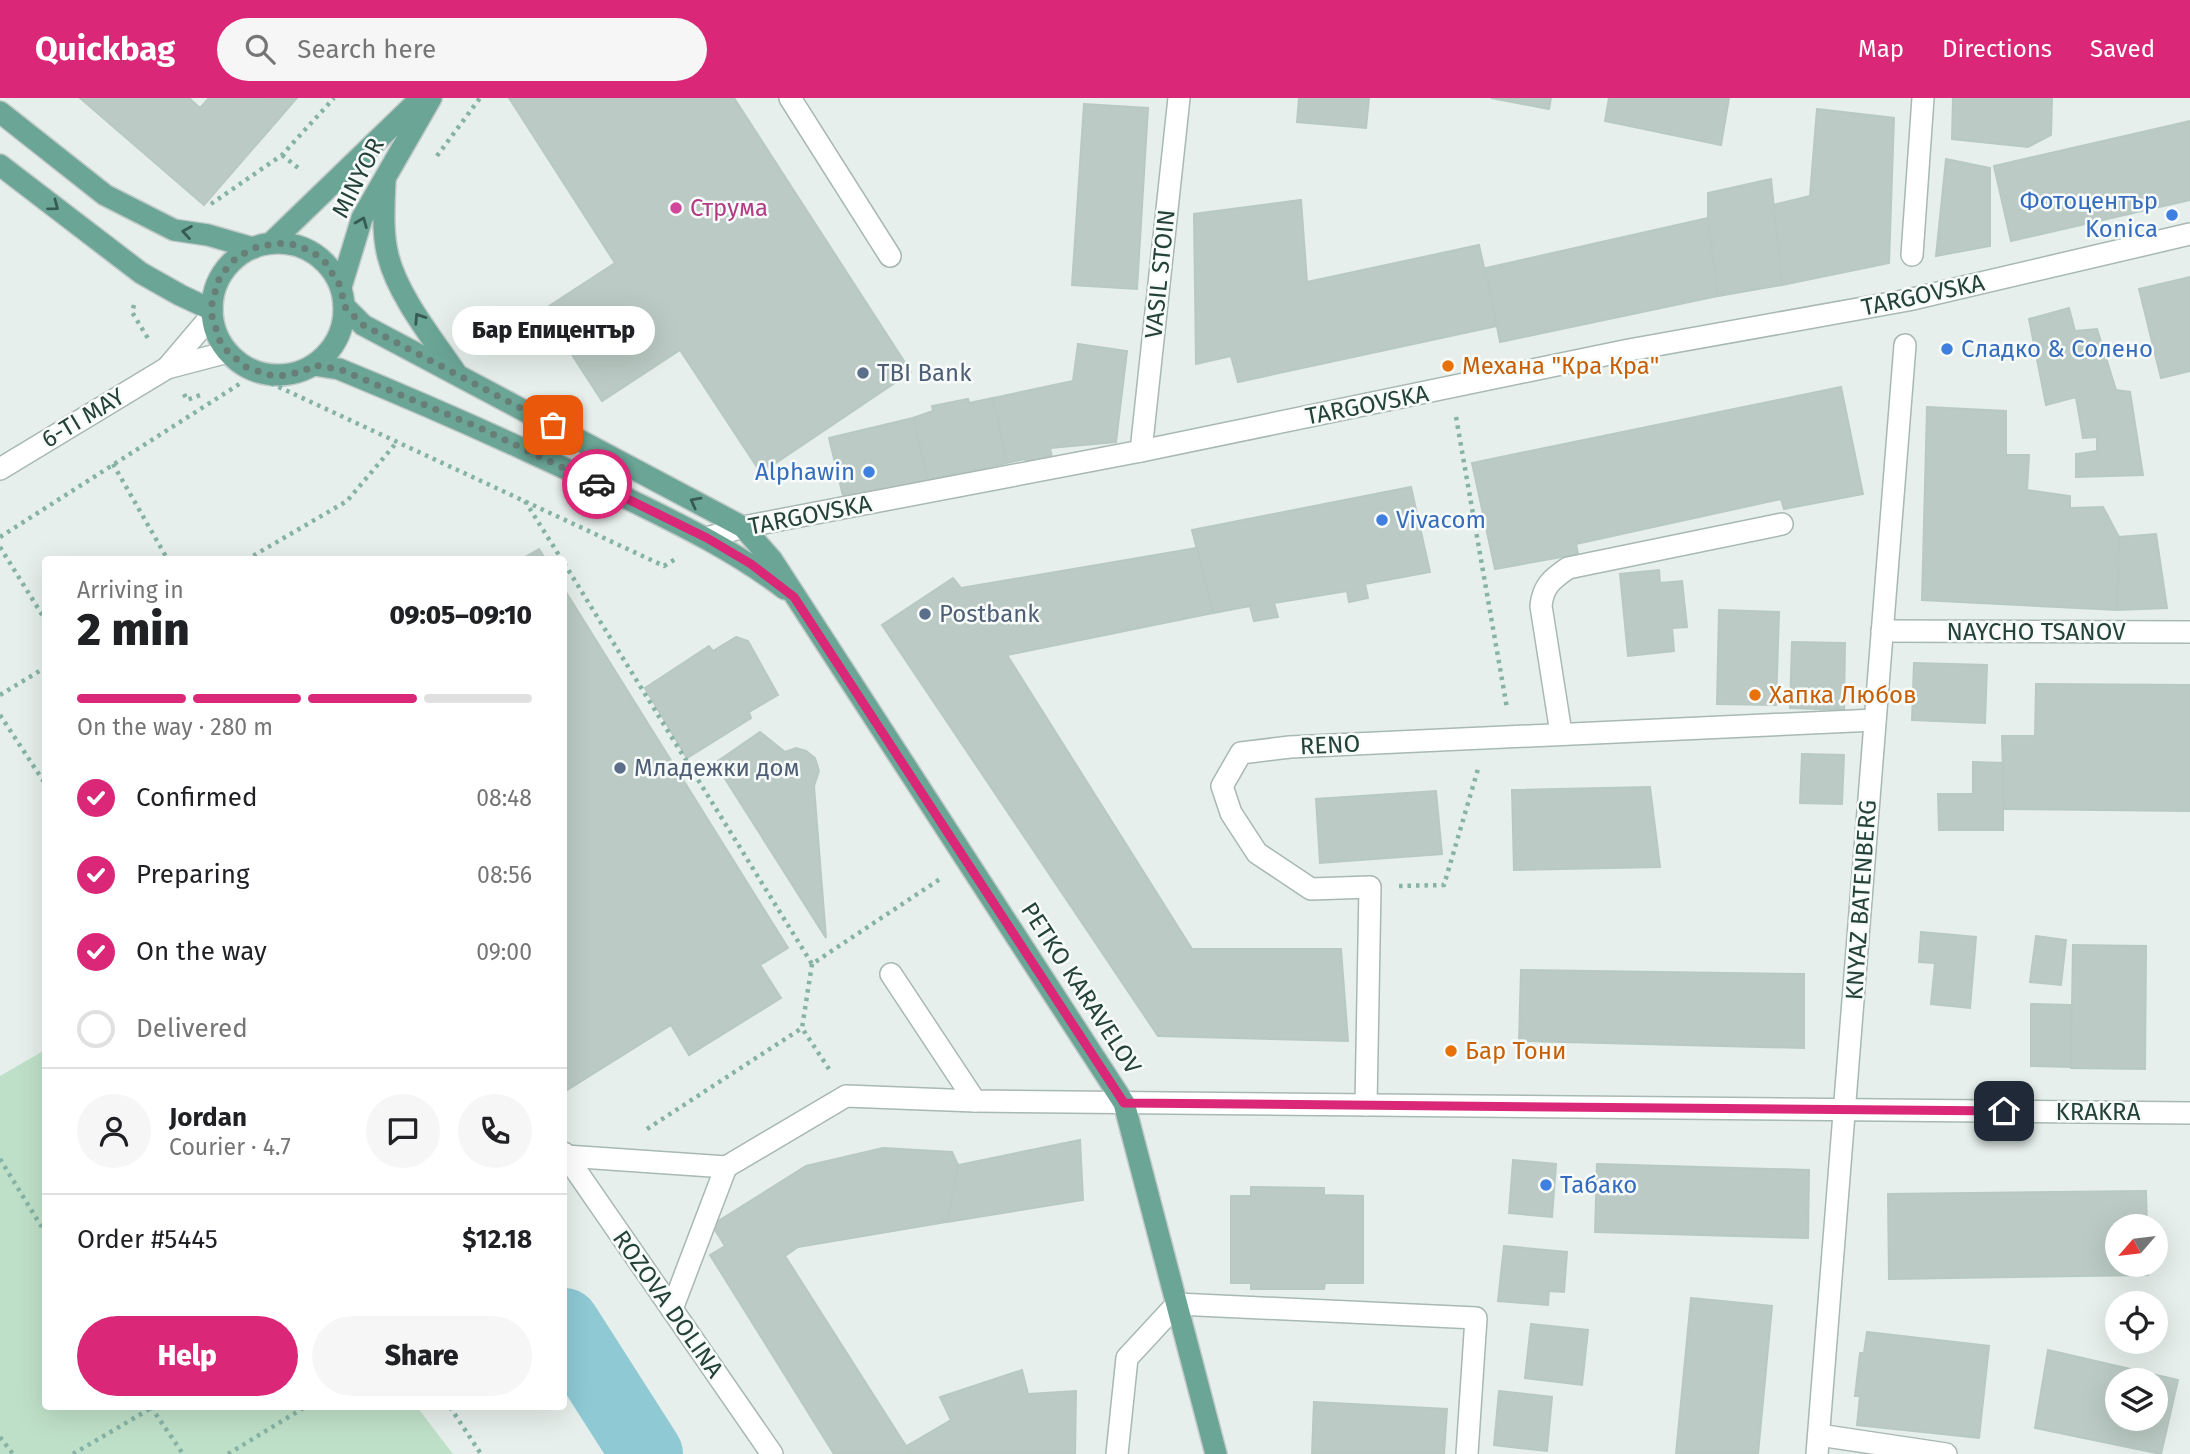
<!DOCTYPE html>
<meta charset="utf-8">
<style>
body{margin:0;font-family:"Fira Sans",sans-serif;background:#f6f6f6;color:#202124;height:100vh;display:flex;flex-direction:column;font-size:26px;white-space:nowrap}
*{box-sizing:border-box;margin:0}
p{font-size:23px;color:#757577}
.icon{flex:none;width:38px;height:38px;fill:none;stroke:currentColor;stroke-width:2;stroke-linecap:round;stroke-linejoin:round}
.map{position:relative;flex:1;overflow:hidden}
.side{position:absolute;left:42px;top:458px;width:525px;height:854px;display:flex;flex-direction:column;background:#fff;border-radius:7px;box-shadow:0 7px 28px #0002}
.side>*{flex:none}
.needle{width:46px;rotate:242deg}
.controls{position:absolute;left:2105px;top:1116px;display:grid;gap:14px}
.controls a{display:grid;place-items:center;width:63px;height:63px;border-radius:50%;background:#fff;box-shadow:0 7px 28px #0002;font-size:35px}
.pin{position:absolute;display:grid;place-items:center;width:60px;height:60px;color:#fff;margin:-30px;border-radius:14px;box-shadow:0 4px 10px #0006}
.courier{position:absolute;display:grid;place-items:center;width:70px;height:70px;margin:-35px;border:5px solid #db2777;border-radius:50%;background:#fff;color:#222;box-shadow:0 2px 9px #0007}
.bubble{position:absolute;height:49px;border-radius:24px;background:#fff;box-shadow:0 7px 28px #0002;font-size:23px;font-weight:800;line-height:49px;text-align:center}
.summary em{font-style:normal;font-weight:800}
.summary div{display:flex;flex-direction:column-reverse}
.summary{display:flex;align-items:center;justify-content:space-between;height:119px;padding:0 35px}
h1{font-size:46px;font-weight:800;line-height:52px}
.bar{display:grid;grid-template-columns:repeat(4,1fr);gap:10px 7px;align-content:center;height:84px;padding:0 35px}
.bar i{height:9px;border-radius:5px;background:#e0e0e0}
.bar .active{background:#db2777}
.bar p{grid-column:span 4}
.line{display:flex;align-items:center;gap:18px;padding:0 35px;border-top:2px solid #e0e0e0}
.line div{flex:1}
.round{display:grid;place-items:center;flex:none;width:74px;height:74px;border-radius:37px;background:#f6f6f6}
ol{padding:0 35px;list-style:none}
li{display:flex;align-items:center;gap:21px;height:77px}
li p{margin-inline-start:auto}
li .icon{padding:7px;border-radius:50%;background:#db2777;color:#fff;stroke-width:4}
li:last-child{color:#757577}
li i{width:38px;height:38px;border:4px solid #e0e0e0;border-radius:50%}
.action{display:flex;gap:14px;margin-top:auto;padding:14px 35px}
.action a{flex:1;height:80px;border-radius:42px;background:#db2777;color:#fff;font-size:28px;font-weight:800;line-height:80px;text-align:center}
.action a+a{background:#f6f6f6;color:#202124}
header{display:flex;align-items:center;gap:42px;box-sizing:border-box;height:98px;padding:0 35px;background:#db2777;color:#fff}
header strong{font-size:33px}
nav{display:flex;gap:38px;margin-inline-start:auto;font-size:24px}
.search{width:490px;height:63px;background:#f6f6f6;display:flex;align-items:center;gap:18px;box-sizing:border-box;padding:0 24px;border-radius:38px;color:#757577;font-size:26px}
.map>svg:first-child{display:block}
.green{fill:#bfe0c8}
.lines{fill:none;stroke-linecap:round;stroke-linejoin:round}
.river{stroke:#8ec9d4;stroke-width:72}
.building{fill:#bbcac4;stroke:#b8c9c2;stroke-width:2;fill-rule:evenodd}
.minor-casing{stroke:#a8b8b2;stroke-width:24}
.major-casing{stroke:#c2cac8;stroke-width:24}
.path{stroke:#86b3a5;stroke-width:4.5;stroke-dasharray:3.5 5;stroke-linecap:butt}
.minor{stroke:#fff;stroke-width:21}
.major{stroke:#6aa596;stroke-width:21}
.oneway{stroke:#365b51}
.done{stroke:#687f78;stroke-width:7;stroke-dasharray:0 12.6}
.route{stroke:#db2777;stroke-width:9}
.hotel-dot{fill:#d1479c;stroke:#f7fbf9;stroke-width:2.5}
.shop-dot{fill:#3f7fe0;stroke:#f7fbf9;stroke-width:2.5}
.food-dot{fill:#e8710a;stroke:#f7fbf9;stroke-width:2.5}
.service-dot{fill:#5c6f8a;stroke:#f7fbf9;stroke-width:2.5}
.labels{text-anchor:middle;dominant-baseline:central;stroke-width:5;stroke-linejoin:round;paint-order:stroke}
.street-label{font-size:24px;fill:#24423a;stroke:#f7fbf9}
.shop-label{font-size:24px;fill:#366cbe;stroke:#f7fbf9;text-anchor:start}
.hotel-label{font-size:24px;fill:#b23c85;stroke:#f7fbf9;text-anchor:start}
.food-label{font-size:24px;fill:#c56008;stroke:#f7fbf9;text-anchor:start}
.service-label{font-size:24px;fill:#4e5e75;stroke:#f7fbf9;text-anchor:start}
</style>
<header>
<strong>Quickbag</strong>
<div class="search"><svg class="icon" aria-label="search" viewBox="0 0 24 24"><circle cx="10" cy="10" r="6"/><path d="M15 15l6 6"/></svg>Search here</div>
<nav><a>Map</a><a>Directions</a><a>Saved</a></nav>
</header>
<div class="map">
<svg width="2190" height="1356" viewBox="0 0 2190 1356">
<rect width="100%" height="100%" fill="#e6efeb"/>
<polygon class="green" points="45,952 46,1309 417,1309 453,1356 0,1356 0,978"/>
<g class="lines">
<polyline class="river" points="564,1226 647,1356"/>
</g>
<g class="building">
<polygon points="80,0 189,0 200,10 209,0 296,1 204,107"/>
<polygon points="509,0 734,0 911,274 761,375 680,252 602,303 543,212 615,165"/>
<polygon points="1299,0 1369,0 1366,30 1297,24"/>
<polygon points="1491,0 1551,0 1549,11"/>
<polygon points="1609,0 1729,0 1721,47 1605,23"/>
<polygon points="1953,0 2052,0 2051,37 2028,49 1952,41"/>
<polygon points="1084,6 1148,10 1137,191 1072,187"/>
<polygon points="1817,11 1894,20 1889,165 1782,187 1773,107 1810,98"/>
<polygon points="2190,23 2190,102 2011,143 1994,68"/>
<polygon points="1946,61 1990,70 1990,148 1936,158"/>
<polygon points="1771,81 1782,187 1718,198 1708,120 1708,95"/>
<polygon points="1301,102 1307,184 1479,147 1497,228 1238,284 1231,258 1196,266 1194,116"/>
<polygon points="1708,120 1718,198 1500,244 1486,170"/>
<polygon points="2190,179 2190,273 2161,280 2139,191"/>
<polygon points="2069,210 2075,233 2097,231 2116,292 2130,294 2143,377 2076,379 2076,356 2097,353 2097,339 2083,340 2076,299 2046,307 2029,221"/>
<polygon points="1078,246 1127,253 1116,344 1050,350 1052,360 1028,368 1025,361 1007,365 993,300 1073,283"/>
<polygon points="1841,289 1863,396 1784,411 1781,401 1576,446 1578,456 1495,471 1472,365"/>
<polygon points="993,300 1007,365 985,370 985,374 955,380 955,376 928,382 913,320 933,313 932,308 968,301 969,305"/>
<polygon points="1927,309 2006,313 2006,357 2029,357 2027,392 2070,398 2070,410 2103,409 2119,439 2117,512 1922,502"/>
<polygon points="913,320 928,382 844,402 829,340"/>
<polygon points="1411,389 1430,474 1365,486 1368,500 1349,504 1347,493 1274,505 1278,519 1254,523 1250,508 1213,515 1192,432"/>
<polygon points="2156,436 2167,510 2117,512 2119,439"/>
<polygon points="1197,450 1213,515 1007,557 1192,851 1341,851 1348,943 1158,938 882,527 953,480 961,490"/>
<polygon points="539,451 546,462 520,462"/>
<polygon points="1659,472 1660,485 1682,483 1687,529 1672,530 1674,553 1628,558 1620,476"/>
<polygon points="564,491 788,850 760,867 781,900 689,957 671,927 564,994"/>
<polygon points="1719,512 1779,514 1776,607 1717,606"/>
<polygon points="736,539 748,543 778,597 749,614 751,620 687,660 645,590 709,548 713,553"/>
<polygon points="1792,544 1845,545 1844,612 1790,610"/>
<polygon points="1914,565 1987,567 1985,625 1912,622"/>
<polygon points="2036,586 2190,587 2190,713 2004,711 2002,638 2035,638"/>
<polygon points="760,634 785,654 796,650 806,653 815,660 819,673 814,688 826,840 715,665"/>
<polygon points="1802,656 1844,657 1842,706 1800,705"/>
<polygon points="1973,664 2003,665 2003,732 1939,732 1938,696 1973,696"/>
<polygon points="1650,689 1660,769 1514,772 1512,692"/>
<polygon points="1436,693 1442,756 1320,765 1316,701"/>
<polygon points="1921,834 1976,839 1970,910 1931,906 1935,865 1919,864"/>
<polygon points="2036,838 2066,842 2061,887 2030,884"/>
<polygon points="2073,847 2146,848 2145,971 2071,970"/>
<polygon points="1521,872 1804,876 1804,950 1519,943"/>
<polygon points="2031,906 2070,907 2070,969 2031,968"/>
<polygon points="1080,1042 1083,1102 947,1124 958,1067"/>
<polygon points="883,1050 952,1054 958,1067 947,1124 798,1149 785,1158 911,1356 834,1356 710,1157 725,1148 712,1127 806,1068"/>
<polygon points="1513,1062 1556,1066 1552,1119 1509,1115"/>
<polygon points="1597,1066 1809,1072 1808,1140 1595,1134"/>
<polygon points="1251,1089 1324,1090 1324,1097 1363,1098 1363,1185 1325,1185 1324,1191 1251,1191 1251,1185 1231,1185 1231,1098 1251,1098"/>
<polygon points="2146,1093 2147,1129 2118,1129 2118,1167 2148,1167 2148,1177 1889,1181 1888,1096"/>
<polygon points="1504,1148 1567,1154 1564,1194 1549,1193 1548,1207 1498,1203"/>
<polygon points="1691,1200 1772,1208 1758,1356 1676,1356"/>
<polygon points="1531,1226 1588,1232 1582,1287 1525,1280"/>
<polygon points="1867,1234 1989,1248 1979,1340 1857,1327 1860,1298 1855,1298 1860,1255 1864,1255"/>
<path d="M2048 1252 2178 1282 2161 1356 2035 1330ZM2118 1283H2156V1321H2118Z"/>
<polygon points="1022,1272 1028,1296 1076,1293 1075,1356 911,1356 907,1348 951,1322 940,1299"/>
<polygon points="1499,1293 1552,1299 1547,1353 1494,1347"/>
<polygon points="1314,1304 1447,1311 1444,1356 1312,1356"/>
</g>
<g class="lines">
<g class="minor-casing">
<g id="minor">
<polyline points="790,0 890,158"/>
<polyline points="1912,157 1923,0"/>
<polyline points="167,270 212,217"/>
<polyline points="1141,353 1179,0"/>
<polyline points="0,371 167,270 228,254"/>
<polyline points="707,440 743,429 1141,353 1629,252 1908,202 2190,136"/>
<polyline points="1882,533 2190,534"/>
<path d="M1561 635 1541 508C1543 488 1552 481 1568 470L1782 426"/>
<polyline points="891,876 975,1003 2190,1015"/>
<polyline points="1366,1007 1370,789 1311,791 1257,755 1231,715 1222,688 1241,655 1290,649 1875,622"/>
<polyline points="564,1055 772,1356"/>
<polyline points="566,1058 726,1069 846,998 975,1003"/>
<polyline points="672,1211 726,1069"/>
<polyline points="1819,1337 1946,1356"/>
<polyline points="1117,1356 1127,1260 1177,1206 1476,1220 1467,1356"/>
<polyline points="1817,1356 1905,247"/>
</g>
</g>
<g class="major-casing">
<g id="major">
<polyline points="0,14 105,97 174,132 208,137 253,150"/>
<polyline points="0,67 141,175 180,197 212,212"/>
<path d="M385 82C384 107 382 134 388 158 398 198 433 241 456 275"/>
<circle cx="278" cy="211" r="66"/>
<polyline points="271,145 421,0"/>
<polyline points="341,189 362,120 431,0"/>
<polyline points="344,208 363,227 743,429 772,462 1124,1005 1216,1356"/>
<path d="M314 267 339 271C434 310 526 351 618 396 677 425 732 451 785 491"/>
</g>
</g>
<g class="path">
<polyline points="282,57 302,73"/>
<polyline points="437,58 480,0"/>
<polyline points="211,106 282,57 334,0"/>
<polyline points="134,207 132,214 149,242"/>
<polyline points="248,280 253,277 664,468 677,460"/>
<polyline points="184,296 187,302 203,296"/>
<polyline points="1456,319 1507,610"/>
<polyline points="113,366 168,462"/>
<polyline points="525,403 562,462"/>
<polyline points="0,439 241,285"/>
<polyline points="0,449 46,523"/>
<polyline points="246,462 347,403 397,344"/>
<polyline points="564,465 812,866 943,779"/>
<polyline points="0,597 46,569"/>
<polyline points="0,617 46,687"/>
<polyline points="1399,788 1444,787 1478,671"/>
<polyline points="812,866 802,930 829,971"/>
<polyline points="647,1031 802,930"/>
<polyline points="0,1061 46,1136"/>
<polyline points="151,1309 183,1356"/>
<polyline points="450,1309 481,1356"/>
<polyline points="0,1339 13,1356"/>
<polyline points="73,1356 153,1309"/>
<polyline points="228,1356 305,1309"/>
</g>
<use href="#minor" class="minor"/>
<use href="#major" class="major"/>
</g>
<defs><path id="oneway-chevron" d="M-2-3.5L2.5 0L-2 3.5" fill="none" stroke-width="1.6" stroke-linecap="round" stroke-linejoin="round" transform="scale(1.75)"/></defs>
<g class="oneway">
<use href="#oneway-chevron" transform="translate(54 108) rotate(37)"/>
<use href="#oneway-chevron" transform="translate(362 124) rotate(-68)"/>
<use href="#oneway-chevron" transform="translate(187 134) rotate(-171)"/>
<use href="#oneway-chevron" transform="translate(419 220) rotate(-123)"/>
<use href="#oneway-chevron" transform="translate(695 404) rotate(-152)"/>
</g>
<g class="lines">
<polyline class="done" points="553,327 363,227 344,208 341,189 325,164 314,155 300,148 286,145 259,148 237,159 220,178 212,204 212,218 220,243 228,254 246,269 269,277 280,278 304,273 314,267 339,271 480,330 597,386"/>
<polyline class="route" points="597,386 707,440 751,466 794,499 1124,1005 2004,1013"/>
</g>
<circle class="hotel-dot" cx="676" cy="110" r="7"/>
<g class="shop-dot">
<circle cx="2172" cy="117" r="7"/>
<circle cx="1947" cy="251" r="7"/>
<circle cx="869" cy="374" r="7"/>
<circle cx="1382" cy="422" r="7"/>
<circle cx="1546" cy="1087" r="7"/>
</g>
<g class="food-dot">
<circle cx="1448" cy="268" r="7"/>
<circle cx="1755" cy="597" r="7"/>
<circle cx="1451" cy="953" r="7"/>
</g>
<g class="service-dot">
<circle cx="863" cy="275" r="7"/>
<circle cx="925" cy="516" r="7"/>
<circle cx="620" cy="670" r="7"/>
</g>
<g class="labels">
<g class="street-label">
<text transform="translate(358 80) rotate(-63)">MINYOR</text>
<text transform="translate(1160 176) rotate(-84)">VASIL STOIN</text>
<text transform="translate(1923 197) rotate(-12)">TARGOVSKA</text>
<text transform="translate(1367 307) rotate(-11)">TARGOVSKA</text>
<text transform="translate(83 320) rotate(-31)">6-TI MAY</text>
<text transform="translate(810 417) rotate(-11)">TARGOVSKA</text>
<text x="2036" y="534">NAYCHO TSANOV</text>
<text transform="translate(1330 647) rotate(-3)">RENO</text>
<text transform="translate(1861 802) rotate(-86)">KNYAZ BATENBERG</text>
<text transform="translate(1081 890) rotate(57)">PETKO KARAVELOV</text>
<text x="2098" y="1014">KRAKRA</text>
<text transform="translate(668 1206) rotate(55)">ROZOVA DOLINA</text>
</g>
<g class="shop-label">
<text x="2158" y="103" text-anchor="end">Фотоцентър<tspan x="2158" dy="28">Konica</tspan></text>
<text x="1961" y="251">Сладко &amp; Солено</text>
<text x="855" y="374" text-anchor="end">Alphawin</text>
<text x="1396" y="422">Vivacom</text>
<text x="1560" y="1087">Табако</text>
</g>
<g class="hotel-label">
<text x="690" y="110">Струма</text>
</g>
<g class="food-label">
<text x="1462" y="268">Механа "Кра Кра"</text>
<text x="1769" y="597">Хапка Любов</text>
<text x="1465" y="953">Бар Тони</text>
</g>
<g class="service-label">
<text x="877" y="275">TBI Bank</text>
<text x="939" y="516">Postbank</text>
<text x="634" y="670">Младежки дом</text>
</g>
</g>
</svg>
<div class="controls">
<a><svg class="needle" viewBox="-14 -14 28 28"><path d="M0-13l5 13h-10z" fill="#e53935"/><path d="M0 13l5-13h-10z" fill="#757577"/></svg></a>
<a><svg class="icon" aria-label="locate" viewBox="0 0 24 24"><circle cx="12" cy="12" r="6"/><path d="M12 2v4M12 18v4M2 12h4M18 12h4"/></svg></a>
<a><svg class="icon" aria-label="layers" viewBox="0 0 24 24"><path d="M12 4l9 5-9 5-9-5zM3 14l9 5 9-5"/></svg></a>
</div>
<div class="pin" style="left:553px;top:327px;background:#ea580c"><svg class="icon" aria-label="bag" viewBox="0 0 24 24"><path d="M5 8h14l-1 12H6zM9 8a3 3 0 0 1 6 0"/></svg></div>
<div class="pin" style="left:2004px;top:1013px;background:#1f2937"><svg class="icon" aria-label="home" viewBox="0 0 24 24"><path d="M3 11l9-7 9 7M6 9v11h12V9"/></svg></div>
<div class="courier" style="left:597px;top:386px"><svg class="icon" aria-label="car" viewBox="0 0 24 24"><path d="M5 17H2v-5l4-1 3-4h7l3 4 3 1v5h-3M9 17h6M6 11h13"/><circle cx="7" cy="17" r="2"/><circle cx="17" cy="17" r="2"/></svg></div>
<div class="bubble" style="left:452px;top:208px;width:203px">Бар Епицентър</div>
<section class="side">
<div class="summary"><div><h1>2 min</h1><p>Arriving in</p></div><em>09:05–09:10</em></div>
<div class="bar"><i class="active"></i><i class="active"></i><i class="active"></i><i></i><p>On the way · 280 m</p></div>
<ol>
<li><svg class="icon" aria-label="check" viewBox="0 0 24 24"><path d="M5 12l5 5 9-10"/></svg>Confirmed<p>08:48</p></li>
<li><svg class="icon" aria-label="check" viewBox="0 0 24 24"><path d="M5 12l5 5 9-10"/></svg>Preparing<p>08:56</p></li>
<li><svg class="icon" aria-label="check" viewBox="0 0 24 24"><path d="M5 12l5 5 9-10"/></svg>On the way<p>09:00</p></li>
<li><i></i>Delivered</li>
</ol>
<div class="line" style="height:126px"><a class="round"><svg class="icon" aria-label="person" viewBox="0 0 24 24"><circle cx="12" cy="8" r="4"/><path d="M4 21q1-7 8-7t8 7"/></svg></a><div><b>Jordan</b><p>Courier · 4.7</p></div><a class="round"><svg class="icon" aria-label="chat" viewBox="0 0 24 24"><path d="M4 5h16v11H9l-5 4z"/></svg></a><a class="round"><svg class="icon" aria-label="phone" viewBox="0 0 24 24"><path d="M5 4h4l2 5-3 2q2 4 5 5l2-3 5 2v4C11 20 4 13 5 4z"/></svg></a></div>
<div class="line" style="height:91px"><div>Order #5445</div><b>$12.18</b></div>
<div class="action"><a>Help</a><a>Share</a></div>
</section>
</div>
